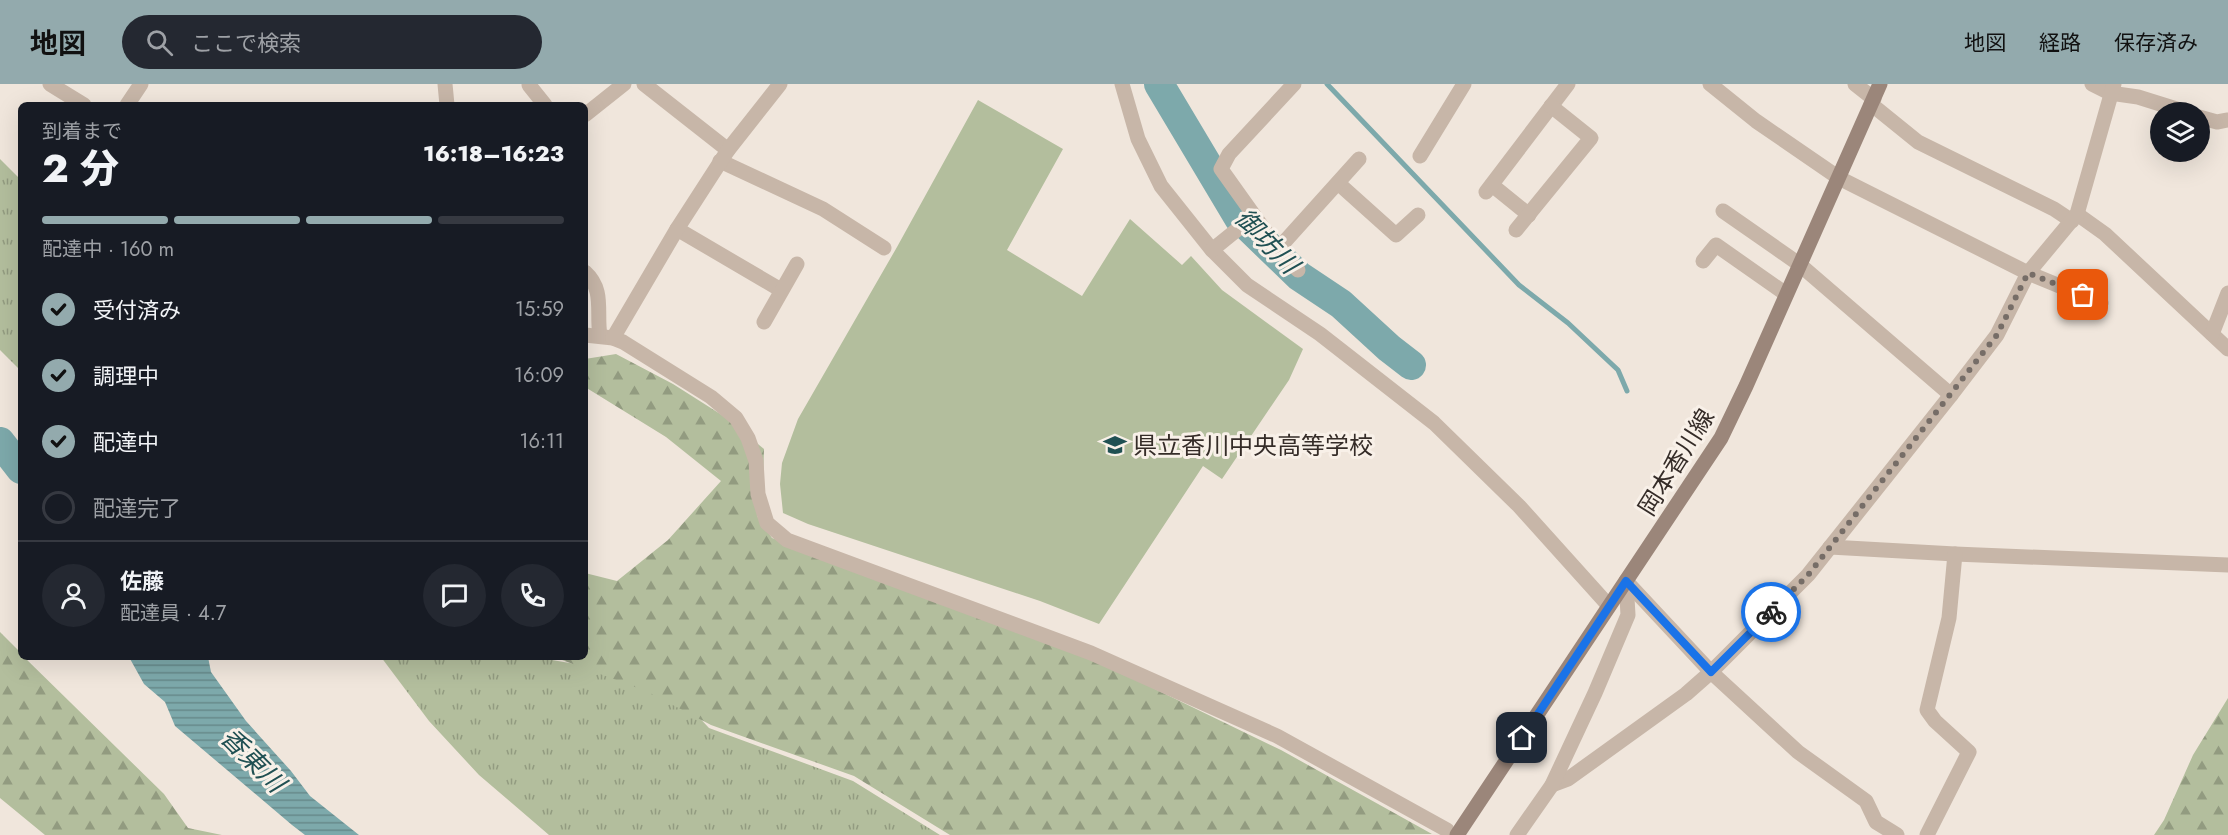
<!DOCTYPE html>
<html lang="ja">
<meta charset="utf-8">
<style>
body{margin:0;font-family:Jost,"Noto Sans JP",sans-serif;background:#242831;color:#f1f3f6;height:100vh;display:flex;flex-direction:column;font-size:22px;white-space:nowrap}
*{box-sizing:border-box;margin:0}
p{font-size:20px;color:#9ea1a6}
.icon{flex:none;width:33px;height:33px;fill:none;stroke:currentColor;stroke-width:2;stroke-linecap:round;stroke-linejoin:round}
.map{position:relative;flex:1;overflow:hidden}
.drawer{position:absolute;left:18px;top:18px;width:570px;height:558px;display:flex;flex-direction:column;background:#171b24;border-radius:9px;box-shadow:0 6px 24px #0002}
.drawer>*{flex:none}
.fabs{position:absolute;left:2150px;top:18px;display:grid;gap:12px}
.fabs a{display:grid;place-items:center;width:60px;height:60px;border-radius:50%;background:#171b24;box-shadow:0 6px 24px #0002;font-size:30px}
.pin{position:absolute;display:grid;place-items:center;width:51px;height:51px;color:#fff;margin:-26px;border-radius:12px;box-shadow:0 3px 9px #0006}
.courier{position:absolute;display:grid;place-items:center;width:60px;height:60px;margin:-30px;border:4px solid #1a73e8;border-radius:50%;background:#fff;color:#222;box-shadow:0 2px 8px #0007}
.overview em{font-style:normal;font-weight:800}
.overview div{display:flex;flex-direction:column-reverse}
.overview{display:flex;align-items:center;justify-content:space-between;height:102px;padding:0 24px}
h1{font-size:39px;font-weight:800;line-height:45px}
.bar{display:grid;grid-template-columns:repeat(4,1fr);gap:9px 6px;align-content:center;height:72px;padding:0 24px}
.bar i{height:8px;border-radius:4px;background:#363941}
.bar .selected{background:#93aaad}
.bar p{grid-column:span 4}
.line{display:flex;align-items:center;gap:15px;padding:0 24px;border-top:2px solid #363941}
.line div{flex:1}
.round{display:grid;place-items:center;flex:none;width:63px;height:63px;border-radius:32px;background:#242831}
ol{padding:0 24px;list-style:none}
li{display:flex;align-items:center;gap:18px;height:66px}
li p{margin-inline-start:auto}
li .icon{padding:6px;border-radius:50%;background:#93aaad;color:#111;stroke-width:4}
li:last-child{color:#9ea1a6}
li i{width:33px;height:33px;border:3px solid #363941;border-radius:50%}
header{display:flex;align-items:center;gap:36px;box-sizing:border-box;height:84px;padding:0 30px;background:#93aaad;color:#111}
header strong{font-size:28px}
nav{display:flex;gap:33px;margin-inline-start:auto;font-size:21px}
.search{width:420px;height:54px;background:#242831;display:flex;align-items:center;gap:15px;box-sizing:border-box;padding:0 21px;border-radius:33px;color:#9ea1a6;font-size:22px}
.map>svg:first-child{display:block}
.grass{fill:url(#grass-tufts)}
.forest{fill:url(#forest-firs)}
.garden{fill:#b3be9d}
.water{fill:url(#water-rules)}
.lines{fill:none;stroke-linecap:round;stroke-linejoin:round}
.stream{stroke:#7da9ab;stroke-width:5}
.river{stroke:#7da9ab;stroke-width:30}
.street{stroke:#c7b6a8;stroke-width:15}
.secondary{stroke:#9b867a;stroke-width:15}
.done{stroke:#766d67;stroke-width:6;stroke-dasharray:0 10.8}
.route{stroke:#1a73e8;stroke-width:8}
.labels{text-anchor:middle;dominant-baseline:central;stroke-width:6;stroke-linejoin:round;paint-order:stroke}
.poi-label{font-size:24px;fill:#352c28;stroke:#f8f0e8;text-anchor:start}
.street-label{font-size:24px;fill:#352c28;stroke:#f8f0e8}
.water-label{font-size:26px;font-style:italic;fill:#205053;stroke:#f8f0e8}
</style>
<header>
<strong>地図</strong>
<div class="search"><svg class="icon" aria-label="search" viewBox="0 0 24 24"><circle cx="10" cy="10" r="6"/><path d="M15 15l6 6"/></svg>ここで検索</div>
<nav><a>地図</a><a>経路</a><a>保存済み</a></nav>
</header>
<div class="map">
<svg width="2228" height="751" viewBox="0 0 2228 751">
<defs>
<pattern id="grass-tufts" width="24" height="20" patternUnits="userSpaceOnUse" patternTransform="scale(1.5)"><rect width="24" height="20" fill="#b3be9d"/><path d="M3 7l-1-3M5 7V3M7 7l1-3M15 17l-1-3M17 17v-4M19 17l1-3" fill="none" stroke="#929b80"/></pattern>
<pattern id="forest-firs" width="22" height="20" patternUnits="userSpaceOnUse" patternTransform="scale(1.5)"><rect width="22" height="20" fill="#b3be9d"/><path d="M5 1l3.5 6h-7zM16 11l3.5 6h-7z" fill="#929b80"/></pattern>
<pattern id="water-rules" width="6" height="5" patternUnits="userSpaceOnUse" patternTransform="scale(1.5)"><rect width="6" height="5" fill="#7da9ab"/><path d="M0 2.5h6" fill="none" stroke="#678a8b"/></pattern>
</defs>
<rect width="100%" height="100%" fill="#f0e6dc"/>
<g class="grass">
<polygon points="0,75 21,96 21,287 0,266"/>
<polygon points="381,573 549,573 552,576 663,595 709,644 853,697 940,751 549,751 479,691 429,637"/>
</g>
<g class="forest">
<polygon points="616,270 673,300 725,333 764,365 763,400 757,432 772,454 1091,574 1281,666 1432,750 950,751 854,692 711,641 646,607 554,573 585,573 585,489 617,497 668,456 721,397 666,353 585,303 585,275"/>
<polygon points="0,548 21,569 21,573 24,573 164,710 188,744 222,751 45,751 0,714"/>
<polygon points="2228,614 2228,751 2154,751 2164,736 2193,671"/>
</g>
<polygon class="garden" points="978,16 1063,65 1007,166 1082,212 1130,135 1182,181 1191,172 1222,206 1303,265 1289,296 1222,395 1203,382 1099,540 1040,517 808,440 783,429 780,400 782,379 798,335 897,163"/>
<polygon class="water" points="129,573 208,573 211,588 246,637 291,687 310,712 359,751 305,751 292,741 175,642 165,618 144,600"/>
<g class="lines">
<polyline class="stream" points="1327,0 1519,201 1568,239 1618,286 1627,307"/>
<g class="river">
<polyline points="1159,0 1239,134 1299,192 1341,220 1389,264 1411,281"/>
<polyline points="0,358 21,385"/>
</g>
<g class="street">
<polyline points="50,0 84,21"/>
<polyline points="445,0 447,21"/>
<polyline points="644,0 728,66"/>
<polyline points="1122,0 1138,55 1161,102 1212,166 1247,201 1320,250 1434,339 1519,422 1609,522"/>
<polyline points="1294,0 1229,70 1221,85 1278,165 1298,186"/>
<polyline points="1710,0 1756,37 1839,94 2028,189 2101,219"/>
<polyline points="1855,0 1874,15"/>
<polyline points="2092,0 2110,9 2138,13 2186,28"/>
<polyline points="529,1 545,21"/>
<polyline points="1871,20 1918,58 2054,125 2072,137"/>
<polyline points="127,21 141,0"/>
<polyline points="585,31 624,0"/>
<polyline points="2199,33 2217,38 2228,36"/>
<polyline points="1420,72 1464,0"/>
<polyline points="720,77 823,125 884,164"/>
<polyline points="1338,99 1396,151 1418,131"/>
<polyline points="1492,101 1529,131"/>
<polyline points="1486,108 1568,0"/>
<polyline points="1723,127 1799,180 1951,311"/>
<polyline points="2077,130 2105,150 2228,265"/>
<polyline points="677,145 781,206"/>
<polyline points="1516,146 1591,54 1551,22"/>
<polyline points="1278,165 1359,75"/>
<polyline points="1212,166 1254,132"/>
<polyline points="1703,177 1716,161 1786,210"/>
<path d="M585 188C605 206 596 228 600 252"/>
<polyline points="764,238 797,180"/>
<polyline points="2212,250 2228,209"/>
<polyline points="585,251 613,254 623,258 711,313 736,334 748,354 756,377 758,410 767,439 787,456 1091,569 1277,652 1447,746"/>
<polyline points="613,254 677,145 728,66 780,0"/>
<polyline points="1830,463 1955,470 2228,481"/>
<polyline points="1626,497 1711,588 1798,668 1866,717 1876,738 1897,751"/>
<polyline points="1552,701 1568,695 1686,610 1711,588 1808,491 1951,311 1997,251 2028,189 2077,130 2114,0"/>
<polyline points="1517,751 1552,701 1595,609 1628,531 1626,497"/>
<polyline points="1927,751 1969,668 1935,637 1927,626 1949,534 1955,470"/>
</g>
<polyline class="secondary" points="1457,751 1721,354 1746,302 1880,0"/>
</g>
<g class="lines">
<polyline class="done" points="1771,528 1808,491 1997,251 2028,189 2083,211"/>
<polyline class="route" points="1522,654 1626,497 1711,588 1771,528"/>
</g>
<defs>
<g id="school-bare" transform="scale(1.8)"><path d="M0-5L7-2L0 1L-7-2ZM-4 1L0 2.5L4 1V4Q0 6-4 4Z" fill="#205053" stroke="#f8f0e8" stroke-width="2.5" paint-order="stroke"/></g>
</defs>
<g fill-rule="evenodd">
<use href="#school-bare" x="1115" y="361"/>
</g>
<g class="labels">
<g class="poi-label">
<text x="1133" y="361">県立香川中央高等学校</text>
</g>
<g class="street-label">
<text transform="translate(1676 378) rotate(-58)">岡本香川線</text>
</g>
<g class="water-label">
<text transform="translate(1267 157) rotate(46)">御坊川</text>
<text transform="translate(253 676) rotate(45)">香東川</text>
</g>
</g>
</svg>
<div class="fabs">
<a><svg class="icon" aria-label="layers" viewBox="0 0 24 24"><path d="M12 4l9 5-9 5-9-5zM3 14l9 5 9-5"/></svg></a>
</div>
<div class="pin" style="left:2083px;top:211px;background:#ea580c"><svg class="icon" aria-label="bag" viewBox="0 0 24 24"><path d="M5 8h14l-1 12H6zM9 8a3 3 0 0 1 6 0"/></svg></div>
<div class="pin" style="left:1522px;top:654px;background:#1f2937"><svg class="icon" aria-label="home" viewBox="0 0 24 24"><path d="M3 11l9-7 9 7M6 9v11h12V9"/></svg></div>
<div class="courier" style="left:1771px;top:528px"><svg class="icon" aria-label="bike" viewBox="0 0 24 24"><circle cx="6" cy="16" r="4"/><circle cx="18" cy="16" r="4"/><path d="M6 16l4-8h5l3 8M10 8l3 8H6M13 5h3"/></svg></div>
<section class="drawer">
<div class="overview"><div><h1>2 分</h1><p>到着まで</p></div><em>16:18–16:23</em></div>
<div class="bar"><i class="selected"></i><i class="selected"></i><i class="selected"></i><i></i><p>配達中 · 160 m</p></div>
<ol>
<li><svg class="icon" aria-label="check" viewBox="0 0 24 24"><path d="M5 12l5 5 9-10"/></svg>受付済み<p>15:59</p></li>
<li><svg class="icon" aria-label="check" viewBox="0 0 24 24"><path d="M5 12l5 5 9-10"/></svg>調理中<p>16:09</p></li>
<li><svg class="icon" aria-label="check" viewBox="0 0 24 24"><path d="M5 12l5 5 9-10"/></svg>配達中<p>16:11</p></li>
<li><i></i>配達完了</li>
</ol>
<div class="line" style="height:108px"><a class="round"><svg class="icon" aria-label="person" viewBox="0 0 24 24"><circle cx="12" cy="8" r="4"/><path d="M4 21q1-7 8-7t8 7"/></svg></a><div><b>佐藤</b><p>配達員 · 4.7</p></div><a class="round"><svg class="icon" aria-label="chat" viewBox="0 0 24 24"><path d="M4 5h16v11H9l-5 4z"/></svg></a><a class="round"><svg class="icon" aria-label="phone" viewBox="0 0 24 24"><path d="M5 4h4l2 5-3 2q2 4 5 5l2-3 5 2v4C11 20 4 13 5 4z"/></svg></a></div>
</section>
</div>
